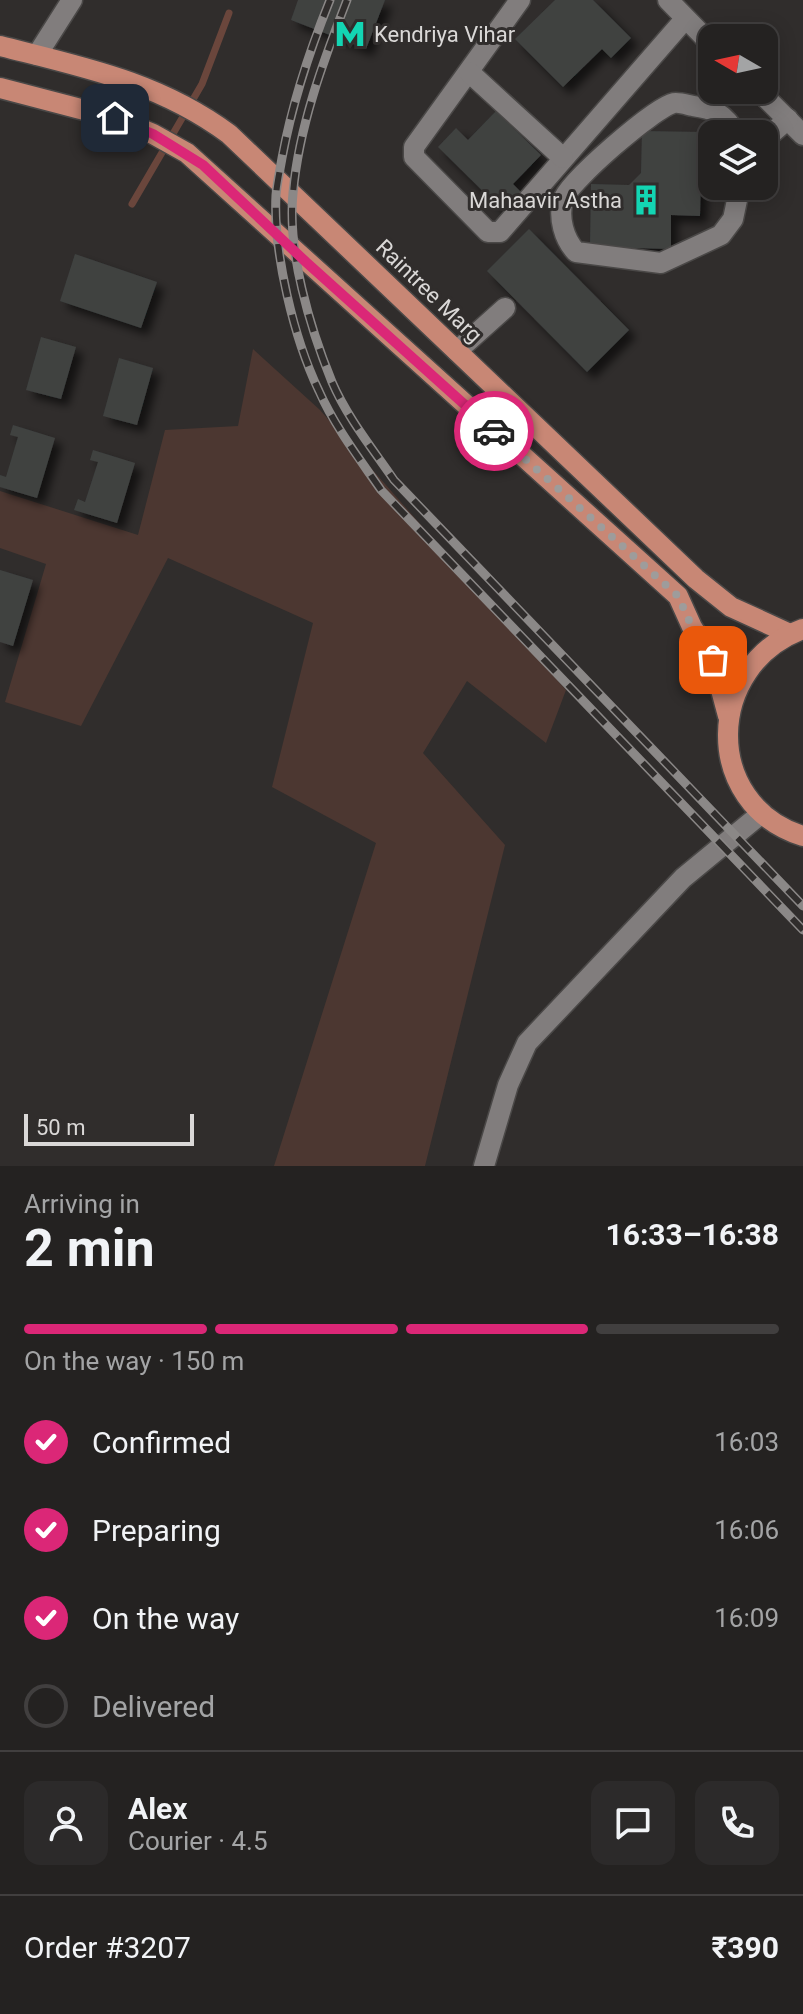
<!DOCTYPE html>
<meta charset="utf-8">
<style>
body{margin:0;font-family:Roboto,sans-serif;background:#2c2a2a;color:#f1f3f6;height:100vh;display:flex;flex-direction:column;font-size:30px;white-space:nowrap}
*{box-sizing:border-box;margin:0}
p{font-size:26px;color:#a3a4a5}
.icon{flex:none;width:44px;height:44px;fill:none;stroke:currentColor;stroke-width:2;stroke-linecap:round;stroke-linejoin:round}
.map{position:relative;height:1166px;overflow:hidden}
.drawer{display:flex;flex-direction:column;background:#242221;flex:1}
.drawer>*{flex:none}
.needle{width:52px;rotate:279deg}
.fabs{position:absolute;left:698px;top:24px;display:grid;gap:16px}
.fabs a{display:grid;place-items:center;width:80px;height:80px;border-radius:16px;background:#242221;box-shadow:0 4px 20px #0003,0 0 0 2px #413f3f;font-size:40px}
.scale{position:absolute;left:24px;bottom:20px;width:170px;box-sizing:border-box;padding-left:8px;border:4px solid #dad8d7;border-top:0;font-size:22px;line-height:28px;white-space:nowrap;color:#dad8d7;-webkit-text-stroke:6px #302d2c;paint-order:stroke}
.pin{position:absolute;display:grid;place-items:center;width:68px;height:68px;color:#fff;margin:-34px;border-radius:16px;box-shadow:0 4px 12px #0006}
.courier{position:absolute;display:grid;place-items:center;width:80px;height:80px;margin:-40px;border:6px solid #db2777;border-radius:50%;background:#fff;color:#222;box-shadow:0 2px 10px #0007}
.headline em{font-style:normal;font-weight:700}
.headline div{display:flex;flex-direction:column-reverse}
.headline{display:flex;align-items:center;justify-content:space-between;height:136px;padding:0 24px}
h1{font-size:52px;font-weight:700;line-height:60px}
.bar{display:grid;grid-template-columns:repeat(4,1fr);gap:12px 8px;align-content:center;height:96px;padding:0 24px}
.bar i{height:10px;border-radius:6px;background:#413f3f}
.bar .active{background:#db2777}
.bar p{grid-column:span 4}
.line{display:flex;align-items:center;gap:20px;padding:0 24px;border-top:2px solid #413f3f}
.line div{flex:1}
.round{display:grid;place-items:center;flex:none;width:84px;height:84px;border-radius:16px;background:#2c2a2a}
ol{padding:0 24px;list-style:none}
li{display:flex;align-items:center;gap:24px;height:88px}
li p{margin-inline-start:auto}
li .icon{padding:8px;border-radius:50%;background:#db2777;color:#fff;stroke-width:4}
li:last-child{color:#a3a4a5}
li i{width:44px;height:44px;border:4px solid #413f3f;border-radius:50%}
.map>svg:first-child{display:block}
.green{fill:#4c3731}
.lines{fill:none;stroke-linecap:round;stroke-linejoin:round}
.stream{stroke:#6a463c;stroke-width:7}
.building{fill:#3f4241;filter:url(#shadow)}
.minor-casing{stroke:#4a4847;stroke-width:23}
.major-casing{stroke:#4a4847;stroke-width:23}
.minor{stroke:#817d7d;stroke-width:20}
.major{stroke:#c88775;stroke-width:20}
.rail-casing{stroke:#8b8887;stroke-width:9}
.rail{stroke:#302d2c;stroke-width:6;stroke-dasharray:18;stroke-linecap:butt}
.done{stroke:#9e9c9b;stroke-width:8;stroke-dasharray:0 14.4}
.route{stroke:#db2777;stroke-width:10}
.labels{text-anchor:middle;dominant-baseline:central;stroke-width:6;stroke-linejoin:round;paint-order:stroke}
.poi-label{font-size:22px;fill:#dad8d7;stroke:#302d2c;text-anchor:start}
.street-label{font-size:22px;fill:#dad8d7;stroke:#302d2c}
</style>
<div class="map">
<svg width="803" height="1166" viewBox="0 0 803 1166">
<defs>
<filter id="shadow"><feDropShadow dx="7" dy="7" stdDeviation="4" flood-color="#0009"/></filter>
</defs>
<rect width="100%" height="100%" fill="#302d2c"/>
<polygon class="green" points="253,349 320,410 566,690 546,743 467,681 423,753 505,845 425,1166 274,1166 376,843 272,787 313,623 168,558 81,726 5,702 46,564 0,548 0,491 138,535 165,430 238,426"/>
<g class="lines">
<polyline class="stream" points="132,204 202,84 229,13"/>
</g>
<g class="building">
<polygon points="298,0 385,0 366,49 291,20"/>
<polygon points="555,0 593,0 631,38 611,58 602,49 563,87 515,39"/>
<polygon points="496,111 541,155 513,184 522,193 504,212 438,147 456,128 468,140"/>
<polygon points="642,131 702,132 700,216 671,215 671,249 590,247 591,184 629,185 641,173"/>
<polygon points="529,229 629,330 587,372 487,271"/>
<polygon points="75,254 157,282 141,328 60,301"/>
<polygon points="41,337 76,347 61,399 26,390"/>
<polygon points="119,358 153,368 137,425 103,416"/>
<polygon points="13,425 55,438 37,498 0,487 0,475 6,477 18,437 10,435"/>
<polygon points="93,450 135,463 117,523 74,510 78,499 85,502 98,462 90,460"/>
<polygon points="0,570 33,580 13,646 0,642"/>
</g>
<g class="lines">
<g class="minor-casing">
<g id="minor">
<polyline points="520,0 414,147 414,157 488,232 500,232 685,19"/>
<polyline points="668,0 712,45"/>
<polyline points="37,55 72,0"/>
<polyline points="469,72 563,158"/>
<polyline points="758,90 803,135"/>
<path d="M736 134C725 114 715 109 693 106 688 105 679 102 674 103 655 107 568 182 563 200 558 218 564 239 576 252L661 263 721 235 733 219 740 186"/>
<polyline points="764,140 788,119"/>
<polyline points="457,351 505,308"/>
<polyline points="484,1166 508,1085 527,1043 683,878 762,813"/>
</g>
</g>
<g class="major-casing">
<g id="major">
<path d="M0 46C83 67 159 82 229 134L696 579 731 607 790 634"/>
<polyline points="0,88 115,118 153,134 187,153 678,596 692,627 713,660 728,716"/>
<path d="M803 629C705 665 701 804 803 836"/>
</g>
</g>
<use href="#minor" class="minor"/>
<use href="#major" class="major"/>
<g class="rail-casing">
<g id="rail">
<path d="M330 0C309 52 292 104 282 158 280 170 277 183 276 195 273 252 294 339 319 391 335 427 359 458 381 490L803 930"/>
<path d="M347 0C323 62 299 126 293 193 287 251 310 328 332 382 347 417 372 448 394 480L803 906"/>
</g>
</g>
<use href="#rail" class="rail"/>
</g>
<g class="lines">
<polyline class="done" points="494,431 678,596 692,627 713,660"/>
<polyline class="route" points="115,118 153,134 203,165 306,262 494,431"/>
</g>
<defs>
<g id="metro-bare" transform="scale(2.4)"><path d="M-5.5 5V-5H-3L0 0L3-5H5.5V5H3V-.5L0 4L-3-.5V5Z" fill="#13d5b3" stroke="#302d2c" stroke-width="2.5" paint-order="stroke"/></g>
<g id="building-bare" transform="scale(2.4)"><path d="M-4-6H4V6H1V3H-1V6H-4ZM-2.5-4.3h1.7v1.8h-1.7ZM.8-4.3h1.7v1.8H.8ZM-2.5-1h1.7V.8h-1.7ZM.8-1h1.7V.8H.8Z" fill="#13d5b3" stroke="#302d2c" stroke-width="2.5" paint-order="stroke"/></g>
</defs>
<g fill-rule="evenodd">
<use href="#metro-bare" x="350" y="34"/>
<use href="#building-bare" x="646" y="200"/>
</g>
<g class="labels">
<g class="poi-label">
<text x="374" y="34">Kendriya Vihar</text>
<text x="622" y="200" text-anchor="end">Mahaavir Astha</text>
</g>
<g class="street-label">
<text transform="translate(429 291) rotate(44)">Raintree Marg</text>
</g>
</g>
</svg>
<div class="fabs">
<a><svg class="needle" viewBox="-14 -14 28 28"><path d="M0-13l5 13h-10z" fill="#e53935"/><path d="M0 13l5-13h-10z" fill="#a3a4a5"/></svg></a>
<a><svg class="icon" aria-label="layers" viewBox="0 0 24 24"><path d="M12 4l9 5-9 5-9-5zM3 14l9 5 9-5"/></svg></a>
</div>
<div class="scale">50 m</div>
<div class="pin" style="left:713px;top:660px;background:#ea580c"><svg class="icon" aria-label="bag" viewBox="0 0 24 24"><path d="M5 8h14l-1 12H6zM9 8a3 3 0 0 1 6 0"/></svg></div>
<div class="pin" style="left:115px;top:118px;background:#1f2937"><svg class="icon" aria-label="home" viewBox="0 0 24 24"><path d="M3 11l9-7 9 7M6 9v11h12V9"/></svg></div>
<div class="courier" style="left:494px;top:431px"><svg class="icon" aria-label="car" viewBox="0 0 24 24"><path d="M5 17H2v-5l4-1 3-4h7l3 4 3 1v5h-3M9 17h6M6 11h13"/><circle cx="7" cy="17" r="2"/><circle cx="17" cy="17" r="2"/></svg></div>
</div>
<section class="drawer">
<div class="headline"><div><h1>2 min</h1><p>Arriving in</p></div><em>16:33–16:38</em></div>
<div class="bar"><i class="active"></i><i class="active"></i><i class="active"></i><i></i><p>On the way · 150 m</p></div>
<ol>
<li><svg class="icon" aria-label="check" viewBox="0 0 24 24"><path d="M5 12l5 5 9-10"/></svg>Confirmed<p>16:03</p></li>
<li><svg class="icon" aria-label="check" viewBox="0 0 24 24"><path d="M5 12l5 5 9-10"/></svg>Preparing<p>16:06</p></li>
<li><svg class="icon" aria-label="check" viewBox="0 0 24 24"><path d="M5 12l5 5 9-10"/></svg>On the way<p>16:09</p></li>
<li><i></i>Delivered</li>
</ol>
<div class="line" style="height:144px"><a class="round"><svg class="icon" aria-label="person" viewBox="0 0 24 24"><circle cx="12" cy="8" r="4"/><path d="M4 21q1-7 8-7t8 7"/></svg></a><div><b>Alex</b><p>Courier · 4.5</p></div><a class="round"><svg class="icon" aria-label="chat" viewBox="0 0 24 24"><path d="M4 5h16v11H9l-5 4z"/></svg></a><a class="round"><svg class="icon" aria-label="phone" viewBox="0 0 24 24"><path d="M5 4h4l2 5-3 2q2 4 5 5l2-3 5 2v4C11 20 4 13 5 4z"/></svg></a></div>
<div class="line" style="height:104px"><div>Order #3207</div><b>₹390</b></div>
</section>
